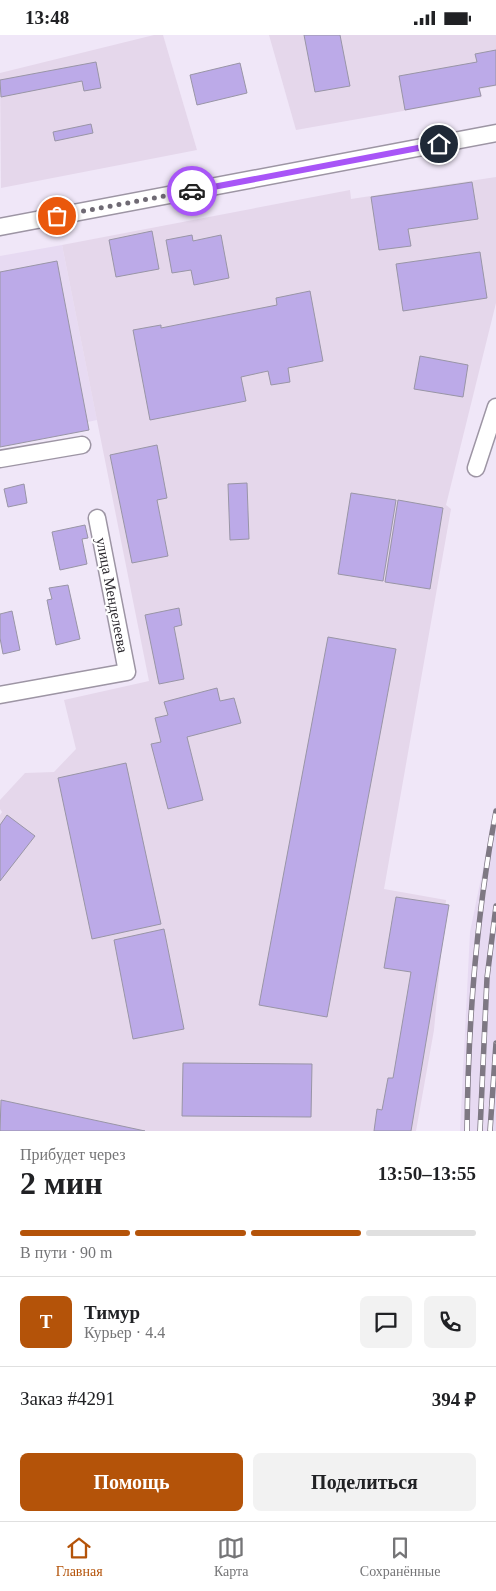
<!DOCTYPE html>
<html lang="ru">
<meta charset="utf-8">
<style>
body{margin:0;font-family:Georgia,serif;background:#f2f2f2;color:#202124;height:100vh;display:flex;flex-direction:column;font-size:19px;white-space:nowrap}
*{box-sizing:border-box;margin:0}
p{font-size:16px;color:#757577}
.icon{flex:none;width:28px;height:28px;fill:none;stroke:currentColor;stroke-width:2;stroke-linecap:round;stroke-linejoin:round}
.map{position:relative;height:1096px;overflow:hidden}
.drawer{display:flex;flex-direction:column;background:#fff;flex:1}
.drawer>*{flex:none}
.pin{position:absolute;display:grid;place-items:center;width:42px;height:42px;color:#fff;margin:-21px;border:2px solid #fff;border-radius:50%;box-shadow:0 1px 5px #0007}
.courier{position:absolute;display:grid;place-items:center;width:50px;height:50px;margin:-25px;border:4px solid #a855f7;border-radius:50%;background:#fff;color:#222;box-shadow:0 1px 6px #0007}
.overview em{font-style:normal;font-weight:600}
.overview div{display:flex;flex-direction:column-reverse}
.overview{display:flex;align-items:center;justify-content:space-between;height:85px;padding:0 20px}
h1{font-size:32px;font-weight:600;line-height:38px}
.bar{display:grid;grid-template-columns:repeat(4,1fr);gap:8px 5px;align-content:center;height:60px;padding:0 20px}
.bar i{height:6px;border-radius:4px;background:#e0e0e0}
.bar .active{background:#b45309}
.bar p{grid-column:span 4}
.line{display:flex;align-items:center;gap:12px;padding:0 20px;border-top:1px solid #e0e0e0}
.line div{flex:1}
.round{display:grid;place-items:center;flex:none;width:52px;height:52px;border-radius:8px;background:#f2f2f2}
.cta{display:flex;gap:10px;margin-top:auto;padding:10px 20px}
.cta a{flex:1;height:58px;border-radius:8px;background:#b45309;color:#fff;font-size:20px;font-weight:600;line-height:58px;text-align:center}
.cta a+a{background:#f2f2f2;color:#202124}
.status{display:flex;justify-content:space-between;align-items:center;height:35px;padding:0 25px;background:#fff;direction:ltr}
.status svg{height:14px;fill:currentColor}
.dock{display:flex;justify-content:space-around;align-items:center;height:70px;border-top:1px solid #e0e0e0;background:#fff;font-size:14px;color:#757577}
.dock a{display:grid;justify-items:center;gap:2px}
.dock .active{color:#b45309}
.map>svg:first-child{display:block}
.built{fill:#e7daf2}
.industrial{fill:#e5d7eb}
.building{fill:#bcaae8;stroke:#9995a6}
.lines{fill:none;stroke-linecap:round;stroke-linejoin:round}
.street-casing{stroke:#9d95a4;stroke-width:19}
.street{stroke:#fff;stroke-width:16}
.rail-casing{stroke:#7e7883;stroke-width:5.5}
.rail{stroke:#fff;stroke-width:4;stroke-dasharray:11;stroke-linecap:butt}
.done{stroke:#6f6a74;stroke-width:5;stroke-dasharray:0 9}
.route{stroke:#a855f7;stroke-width:6}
.labels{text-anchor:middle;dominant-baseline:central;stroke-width:4;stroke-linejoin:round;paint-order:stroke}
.street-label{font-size:15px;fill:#2a272d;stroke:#fff}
</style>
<div class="status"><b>13:48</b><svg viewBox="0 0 49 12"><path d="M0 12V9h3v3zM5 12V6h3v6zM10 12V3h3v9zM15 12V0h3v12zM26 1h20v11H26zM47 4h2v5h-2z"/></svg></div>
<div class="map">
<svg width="496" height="1096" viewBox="0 0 496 1096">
<rect width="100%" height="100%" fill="#f0e7f8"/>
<g class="built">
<polygon points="62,210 97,385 0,406 0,221"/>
<polygon points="496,770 496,1096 460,1096 470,897"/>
</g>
<g class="industrial">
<polygon points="154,0 163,0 197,115 1,153 0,38"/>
<polygon points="269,0 496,0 496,51 480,54 482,62 296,95"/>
<polygon points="496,142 496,268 446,470 451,474 384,854 446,865 434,995 416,1096 0,1096 0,780 2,777 0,774 0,765 25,738 54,737 76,714 64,665 149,646 62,210 350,155 351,164"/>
</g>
<g class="building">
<polygon points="304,0 340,0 350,51 315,57"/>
<polygon points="496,15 496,50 479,53 481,61 405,75 399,41 477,27 475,19"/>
<polygon points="96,27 101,53 84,56 82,46 1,62 0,45"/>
<polygon points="240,28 247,58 197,70 190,40"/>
<polygon points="91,89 93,98 55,106 53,97"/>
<polygon points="472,147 478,184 408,194 411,211 379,215 371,162"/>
<polygon points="152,196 159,234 116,242 109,205"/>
<polygon points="192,200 193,206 221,200 229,243 194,250 191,235 172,238 166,205"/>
<polygon points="480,217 487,263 403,276 396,229"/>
<polygon points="57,226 89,395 0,412 0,237"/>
<polygon points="310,256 323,326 288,333 290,347 271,350 268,336 241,342 246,366 150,385 133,295 161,290 161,293 277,270 276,263"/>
<polygon points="420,321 468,330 463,362 414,354"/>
<polygon points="157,410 167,463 157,465 168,521 132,528 110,420"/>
<polygon points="247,448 249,504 230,505 228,449"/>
<polygon points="24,449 27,468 8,472 4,454"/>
<polygon points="351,458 396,465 383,546 338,539"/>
<polygon points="398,465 443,473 430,554 385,547"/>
<polygon points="85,490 88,503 82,504 87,529 60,535 52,497"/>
<polygon points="68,550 80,604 56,610 47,565 52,564 49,553"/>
<polygon points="179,573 182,590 174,592 184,644 159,649 145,580"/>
<polygon points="12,576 20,615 3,619 0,603 0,579"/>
<polygon points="328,602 396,614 327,982 259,970"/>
<polygon points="217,653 220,666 234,663 241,688 187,702 203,765 168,774 151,709 161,707 155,683 168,680 164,667"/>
<polygon points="126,728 161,889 92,904 58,743"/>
<polygon points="7,780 35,801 0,846 0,790"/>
<polygon points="396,862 449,870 411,1096 374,1096 377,1074 382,1075 388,1043 393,1043 411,937 384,933"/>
<polygon points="164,894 184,994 133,1004 114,905"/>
<polygon points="183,1028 312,1029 311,1082 182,1081"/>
<polygon points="1,1065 145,1096 0,1096"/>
</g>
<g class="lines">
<g class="street-casing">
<g id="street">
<polyline points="0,192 496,98"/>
<polyline points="0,424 82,410"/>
<polyline points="476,433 496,372"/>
<polyline points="0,660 127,637 97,483"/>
</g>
</g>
<use href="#street" class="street"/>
<g class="rail-casing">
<g id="rail">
<path d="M467 1096C468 989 476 882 496 776"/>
<polyline points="480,1096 487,943 496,871"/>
<polyline points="490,1096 496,1008"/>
</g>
</g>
<use href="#rail" class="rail"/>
</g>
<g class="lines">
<polyline class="done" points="57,181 192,156"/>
<polyline class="route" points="192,156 439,109"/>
</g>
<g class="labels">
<g class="street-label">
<text transform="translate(112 560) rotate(79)">улица Менделеева</text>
</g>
</g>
</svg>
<div class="pin" style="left:57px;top:181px;background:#ea580c"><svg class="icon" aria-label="bag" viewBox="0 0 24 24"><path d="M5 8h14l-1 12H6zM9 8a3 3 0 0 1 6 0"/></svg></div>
<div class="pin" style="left:439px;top:109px;background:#1f2937"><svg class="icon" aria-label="home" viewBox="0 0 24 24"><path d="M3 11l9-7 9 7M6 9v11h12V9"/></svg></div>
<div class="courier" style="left:192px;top:156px"><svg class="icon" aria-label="car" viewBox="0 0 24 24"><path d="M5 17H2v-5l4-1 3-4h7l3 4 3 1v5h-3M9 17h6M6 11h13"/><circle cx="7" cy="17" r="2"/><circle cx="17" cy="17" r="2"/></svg></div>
</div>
<section class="drawer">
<div class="overview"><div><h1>2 мин</h1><p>Прибудет через</p></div><em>13:50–13:55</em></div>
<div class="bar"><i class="active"></i><i class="active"></i><i class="active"></i><i></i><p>В пути · 90 m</p></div>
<div class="line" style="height:90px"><b class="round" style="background:#b45309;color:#fff">Т</b><div><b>Тимур</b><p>Курьер · 4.4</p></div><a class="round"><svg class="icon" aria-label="chat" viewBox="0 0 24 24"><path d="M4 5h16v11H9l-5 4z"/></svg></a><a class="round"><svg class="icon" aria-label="phone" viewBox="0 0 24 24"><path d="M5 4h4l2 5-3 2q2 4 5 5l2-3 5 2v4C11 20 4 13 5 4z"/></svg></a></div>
<div class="line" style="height:65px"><div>Заказ #4291</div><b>394 ₽</b></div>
<div class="cta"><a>Помощь</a><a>Поделиться</a></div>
</section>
<nav class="dock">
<a class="active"><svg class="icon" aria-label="home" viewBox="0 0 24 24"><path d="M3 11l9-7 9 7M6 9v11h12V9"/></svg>Главная</a>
<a><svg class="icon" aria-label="map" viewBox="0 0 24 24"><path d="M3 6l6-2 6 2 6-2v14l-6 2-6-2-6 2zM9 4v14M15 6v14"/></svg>Карта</a>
<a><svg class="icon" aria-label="saved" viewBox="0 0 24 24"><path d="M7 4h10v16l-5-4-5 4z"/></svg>Сохранённые</a>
</nav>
